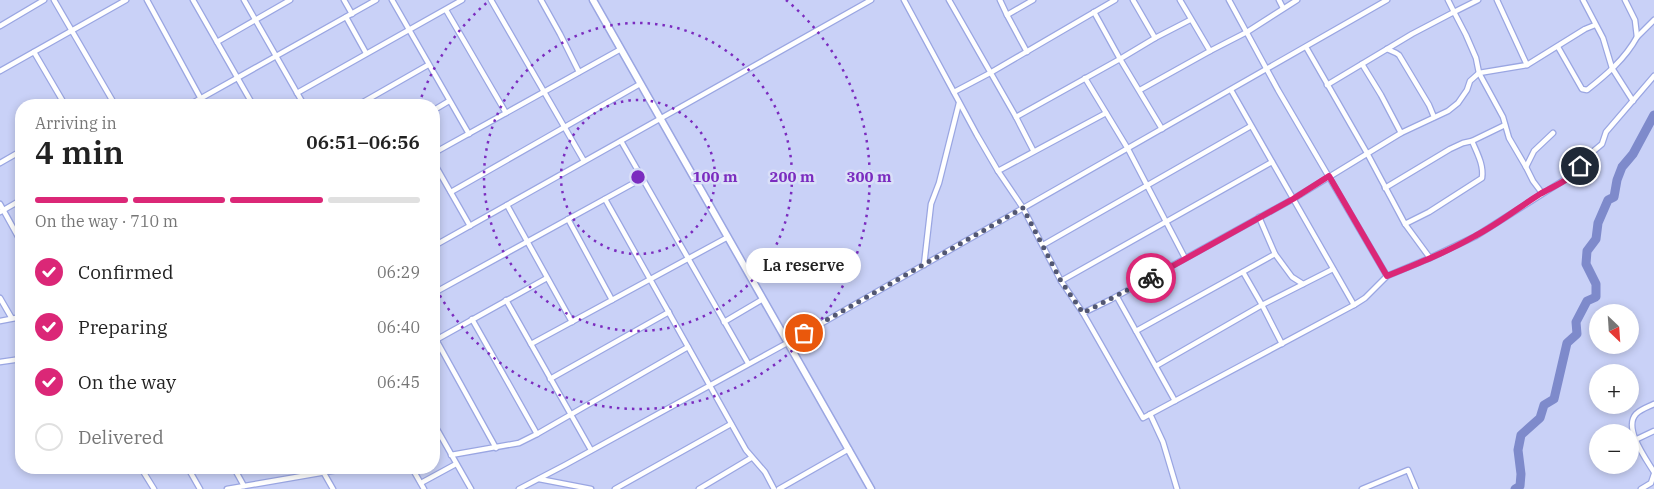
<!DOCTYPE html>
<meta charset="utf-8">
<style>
body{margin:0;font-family:"IBM Plex Serif",serif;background:#f2f2f2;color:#222;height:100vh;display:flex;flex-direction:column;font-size:19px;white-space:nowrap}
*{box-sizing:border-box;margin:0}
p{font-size:16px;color:#767676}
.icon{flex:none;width:28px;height:28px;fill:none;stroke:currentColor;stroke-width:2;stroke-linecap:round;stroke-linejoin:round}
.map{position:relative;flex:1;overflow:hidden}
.details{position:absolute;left:15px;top:99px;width:425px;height:375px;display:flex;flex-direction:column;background:#fff;border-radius:20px;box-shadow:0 2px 8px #0003}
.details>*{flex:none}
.needle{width:32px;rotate:155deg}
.buttons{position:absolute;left:1589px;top:304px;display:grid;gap:10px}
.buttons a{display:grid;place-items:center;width:50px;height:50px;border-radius:50%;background:#fff;box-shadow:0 2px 8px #0003;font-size:25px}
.pin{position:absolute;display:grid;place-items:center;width:42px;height:42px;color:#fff;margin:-21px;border:2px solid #fff;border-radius:50%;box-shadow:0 1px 5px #0007}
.courier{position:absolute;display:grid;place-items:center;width:50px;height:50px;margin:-25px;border:4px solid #db2777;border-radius:50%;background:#fff;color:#222;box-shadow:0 1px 6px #0007}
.bubble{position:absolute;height:35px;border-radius:18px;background:#fff;box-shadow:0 2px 8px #0003;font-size:16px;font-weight:600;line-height:35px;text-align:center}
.overview em{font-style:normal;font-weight:600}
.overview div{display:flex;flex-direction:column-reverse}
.overview{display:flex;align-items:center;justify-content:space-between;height:85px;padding:0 20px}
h1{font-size:32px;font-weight:600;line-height:38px}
.bar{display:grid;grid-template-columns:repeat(4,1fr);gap:8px 5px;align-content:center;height:60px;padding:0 20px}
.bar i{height:6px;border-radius:4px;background:#e0e0e0}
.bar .on{background:#db2777}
.bar p{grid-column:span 4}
ol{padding:0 20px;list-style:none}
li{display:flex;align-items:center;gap:15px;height:55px}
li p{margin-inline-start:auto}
li .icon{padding:5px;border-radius:50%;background:#db2777;color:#fff;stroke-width:4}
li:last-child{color:#767676}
li i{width:28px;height:28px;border:2px solid #e0e0e0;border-radius:50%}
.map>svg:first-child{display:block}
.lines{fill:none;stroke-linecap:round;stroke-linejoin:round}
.river{stroke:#7e8acb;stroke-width:9}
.street-casing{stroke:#9aa6e2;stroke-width:7}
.secondary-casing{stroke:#9aa6e2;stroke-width:9}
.street{stroke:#fff;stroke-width:4.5}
.secondary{stroke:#fff;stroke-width:6}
.done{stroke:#525772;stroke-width:5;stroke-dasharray:0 9}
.route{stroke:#db2777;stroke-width:6}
.ring{fill:none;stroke:#7b2cbf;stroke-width:2.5;stroke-dasharray:2.5 5}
.centre{fill:#7b2cbf;stroke:#d9dff8;stroke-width:2.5}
.ring-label{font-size:15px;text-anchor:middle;font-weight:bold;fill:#7b2cbf;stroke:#d9dff8;stroke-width:5;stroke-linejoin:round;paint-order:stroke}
</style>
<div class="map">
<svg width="1654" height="489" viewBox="0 0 1654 489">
<rect width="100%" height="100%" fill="#c9d1f7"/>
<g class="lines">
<polyline class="river" points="1515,489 1520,486 1521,474 1518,450 1521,435 1540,418 1544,405 1554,399 1567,343 1577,334 1576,322 1587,301 1596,297 1596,284 1586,264 1587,251 1596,239 1598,223 1608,200 1614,197 1617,180 1622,167 1633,154 1654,115"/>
<g class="street-casing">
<g id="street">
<polyline points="54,0 115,105"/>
<polyline points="147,0 201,99"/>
<polyline points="193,0 253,105"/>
<polyline points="244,0 304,105"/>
<polyline points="344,0 352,14"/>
<polyline points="392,0 469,134"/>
<polyline points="491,0 584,161"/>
<polyline points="541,0 560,34 579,72"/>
<polyline points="904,0 977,135 998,171 1023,208 1061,281 1083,313 1143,418 1354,305 1365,298 1387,276 1430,258 1476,236 1572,175 1577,171 1584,159 1602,144 1606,132 1654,76"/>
<polyline points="949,0 1016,117 1033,150"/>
<polyline points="1000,0 1007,15"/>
<polyline points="1133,0 1155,38"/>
<polyline points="1180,0 1210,51 1247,32 1297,0"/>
<polyline points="1229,0 1278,90 1387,276"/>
<polyline points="1279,0 1283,8"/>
<polyline points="1478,0 1454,12 1466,35 1476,58 1479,73 1503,117 1509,138 1526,167 1533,181 1542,193"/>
<polyline points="1497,0 1527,65"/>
<polyline points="1583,0 1603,38 1612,68 1633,101"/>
<polyline points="446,10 506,113"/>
<polyline points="346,17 366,53"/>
<polyline points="0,26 44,0"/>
<polyline points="1637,37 1654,20"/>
<polyline points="217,42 290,0"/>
<polyline points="1306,47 1367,153 1405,224 1430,258"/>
<path d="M1558 47 1582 89 1587 90C1606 75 1625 59 1637 37L1635 20 1625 0"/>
<polyline points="1387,49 1396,53 1399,55 1429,105 1434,117"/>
<polyline points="34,52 65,105"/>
<polyline points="1027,52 1007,15 1033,0"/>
<polyline points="1362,64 1381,95 1401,133"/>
<polyline points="0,71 126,0"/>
<polyline points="1085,78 1128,149 1185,258"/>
<polyline points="1327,85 1412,34 1454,12 1448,0"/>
<polyline points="1140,90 1210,51"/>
<polyline points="1231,90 1354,305"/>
<polyline points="954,92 990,73 1115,0"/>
<polyline points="297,93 462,0"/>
<polyline points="189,105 376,0"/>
<polyline points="358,105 428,65"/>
<polyline points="434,110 449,101"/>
<polyline points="1016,117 1120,59 1094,12"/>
<polyline points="1162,129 1120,59 1155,38 1190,20"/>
<polyline points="621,141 748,363"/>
<polyline points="434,153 621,49"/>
<polyline points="0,163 21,151"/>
<polyline points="434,163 470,226"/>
<polyline points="1526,167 1534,151 1553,133"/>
<polyline points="998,171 1106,113"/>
<polyline points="1385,188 1450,149 1463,143 1472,141 1505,125"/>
<polyline points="451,192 640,84"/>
<polyline points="605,199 746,450 765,472 774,489"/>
<polyline points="0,204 21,242"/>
<polyline points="507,205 572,322"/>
<polyline points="0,212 21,200"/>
<polyline points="568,219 612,300"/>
<path d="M1405 224 1429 212 1482 178C1484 165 1477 153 1472 141"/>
<polyline points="1043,245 1251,126"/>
<polyline points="434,246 871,0"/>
<polyline points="1275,254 1292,277 1303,284"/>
<polyline points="924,265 931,204 939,183 959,103"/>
<polyline points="1243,272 1262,305 1282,344"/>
<polyline points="1061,281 1272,162"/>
<polyline points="434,293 643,178"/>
<polyline points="1117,297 1175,401"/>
<polyline points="0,298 11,317"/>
<polyline points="506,300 591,450"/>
<polyline points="1083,313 1110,300 1293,199 1401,133 1448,111 1458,103 1467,90 1470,81 1479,73 1527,65 1585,29 1595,25"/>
<polyline points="472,319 537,434"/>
<polyline points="0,321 21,317"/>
<polyline points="724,322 763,299"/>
<polyline points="1136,331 1275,254 1259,217"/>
<polyline points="434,336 496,448"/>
<polyline points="434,341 547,278"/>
<polyline points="531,344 728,237"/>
<polyline points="0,362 21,359"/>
<polyline points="1156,366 1262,305 1333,269"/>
<polyline points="550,379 669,312"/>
<path d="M1654 404C1648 407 1641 409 1636 414 1623 428 1646 459 1654 472"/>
<polyline points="1150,414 1163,442 1177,489"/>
<polyline points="434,424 471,489"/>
<polyline points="1635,440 1654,431"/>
<polyline points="451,455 519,443 537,434 688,347"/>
<polyline points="141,468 154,489"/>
<polyline points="188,468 200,489"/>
<polyline points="234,468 244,486"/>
<polyline points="321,468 333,489"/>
<polyline points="412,468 424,489"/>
<polyline points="539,479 591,489"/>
<polyline points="421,483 456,464"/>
<polyline points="227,489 349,468"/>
<polyline points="519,489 565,465 789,342 1387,0"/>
<polyline points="615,489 731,424"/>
<polyline points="699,489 751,458"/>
<polyline points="779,489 849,449"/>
<polyline points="1362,489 1408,470 1416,489"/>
<polyline points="1641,489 1651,483 1654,474"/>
</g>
</g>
<g class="secondary-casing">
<polyline id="secondary" points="593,0 871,489"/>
</g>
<use href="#street" class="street"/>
<use href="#secondary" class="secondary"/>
</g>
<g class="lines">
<polyline class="done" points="804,333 1023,208 1061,281 1083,313 1151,278"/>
<path class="route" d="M1151 278 1293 199 1329 176 1387 276C1417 264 1447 252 1475 236 1498 224 1518 208 1540 194 1554 186 1571 180 1580 166"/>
</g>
<g class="ring">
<circle cx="638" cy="177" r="77"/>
<circle cx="638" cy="177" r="154"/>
<path d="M419 104A231 231 0 0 1 490 0M786 0A231 231 0 1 1 434 285"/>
</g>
<circle cx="638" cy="177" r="8" class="centre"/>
<g class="ring-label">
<text x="715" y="182">100 m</text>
<text x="792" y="182">200 m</text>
<text x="869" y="182">300 m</text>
</g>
</svg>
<div class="buttons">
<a><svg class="needle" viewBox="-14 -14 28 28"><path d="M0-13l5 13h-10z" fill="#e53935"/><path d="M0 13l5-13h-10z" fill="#767676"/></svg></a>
<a>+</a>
<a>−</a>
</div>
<div class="pin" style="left:804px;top:333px;background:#ea580c"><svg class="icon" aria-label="bag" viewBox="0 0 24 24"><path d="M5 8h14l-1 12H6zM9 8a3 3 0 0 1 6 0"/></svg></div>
<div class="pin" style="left:1580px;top:166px;background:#1f2937"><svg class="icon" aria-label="home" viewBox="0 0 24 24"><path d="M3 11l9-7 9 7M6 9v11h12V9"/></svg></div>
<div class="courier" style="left:1151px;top:278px"><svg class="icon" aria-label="bike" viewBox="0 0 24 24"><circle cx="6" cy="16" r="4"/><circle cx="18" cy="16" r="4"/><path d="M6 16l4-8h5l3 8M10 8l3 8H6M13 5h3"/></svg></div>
<div class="bubble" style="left:746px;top:248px;width:115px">La reserve</div>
<section class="details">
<div class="overview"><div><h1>4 min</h1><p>Arriving in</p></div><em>06:51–06:56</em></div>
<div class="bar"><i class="on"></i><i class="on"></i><i class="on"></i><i></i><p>On the way · 710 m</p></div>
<ol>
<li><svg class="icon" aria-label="check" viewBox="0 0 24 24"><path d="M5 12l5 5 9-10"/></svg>Confirmed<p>06:29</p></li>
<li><svg class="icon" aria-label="check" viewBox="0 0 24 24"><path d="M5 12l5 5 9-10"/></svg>Preparing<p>06:40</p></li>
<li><svg class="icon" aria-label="check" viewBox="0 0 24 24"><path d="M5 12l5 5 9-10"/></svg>On the way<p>06:45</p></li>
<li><i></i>Delivered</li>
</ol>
</section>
</div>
